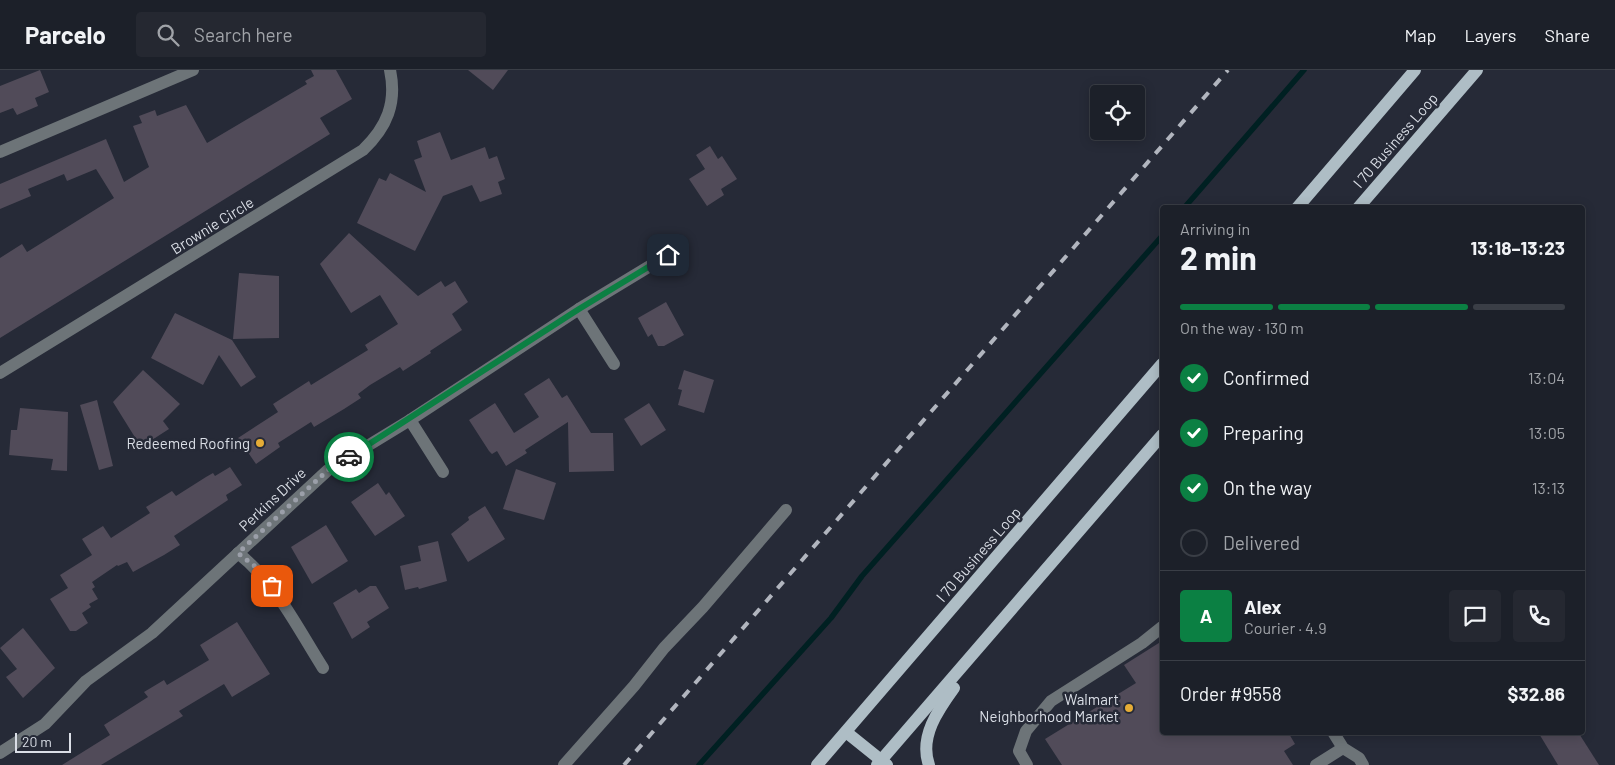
<!DOCTYPE html>
<meta charset="utf-8">
<style>
body{margin:0;font-family:Barlow,sans-serif;background:#252831;color:#f1f3f6;height:100vh;display:flex;flex-direction:column;font-size:19px;white-space:nowrap}
*{box-sizing:border-box;margin:0}
p{font-size:16px;color:#a0a3a8}
.icon{flex:none;width:28px;height:28px;fill:none;stroke:currentColor;stroke-width:2;stroke-linecap:round;stroke-linejoin:round}
.map{position:relative;flex:1;overflow:hidden}
.sheet{position:absolute;left:1160px;top:135px;width:425px;height:530px;display:flex;flex-direction:column;background:#1c2029;border-radius:5px;box-shadow:0 2px 12px #0003,0 0 0 1px #3a3e46}
.sheet>*{flex:none}
.controls{position:absolute;left:1090px;top:15px;display:grid;gap:10px}
.controls a{display:grid;place-items:center;width:55px;height:55px;border-radius:5px;background:#1c2029;box-shadow:0 2px 12px #0003,0 0 0 1px #3a3e46;font-size:25px}
.scale{position:absolute;left:15px;bottom:12px;width:56px;box-sizing:border-box;padding-left:5px;border:2px solid #dadee6;border-top:0;font-size:14px;line-height:18px;white-space:nowrap;color:#dadee6;-webkit-text-stroke:4px #262a37;paint-order:stroke}
.pin{position:absolute;display:grid;place-items:center;width:42px;height:42px;color:#fff;margin:-21px;border-radius:10px;box-shadow:0 2px 8px #0006}
.courier{position:absolute;display:grid;place-items:center;width:50px;height:50px;margin:-25px;border:4px solid #0b8043;border-radius:50%;background:#fff;color:#222;box-shadow:0 1px 6px #0007}
.head em{font-style:normal;font-weight:700}
.head div{display:flex;flex-direction:column-reverse}
.head{display:flex;align-items:center;justify-content:space-between;height:85px;padding:0 20px}
h1{font-size:32px;font-weight:700;line-height:38px}
.bar{display:grid;grid-template-columns:repeat(4,1fr);gap:8px 5px;align-content:center;height:60px;padding:0 20px}
.bar i{height:6px;border-radius:4px;background:#3a3e46}
.bar .on{background:#0b8043}
.bar p{grid-column:span 4}
.line{display:flex;align-items:center;gap:12px;padding:0 20px;border-top:1px solid #3a3e46}
.line div{flex:1}
.round{display:grid;place-items:center;flex:none;width:52px;height:52px;border-radius:5px;background:#252831}
ol{padding:0 20px;list-style:none}
li{display:flex;align-items:center;gap:15px;height:55px}
li p{margin-inline-start:auto}
li .icon{padding:5px;border-radius:50%;background:#0b8043;color:#fff;stroke-width:4}
li:last-child{color:#a0a3a8}
li i{width:28px;height:28px;border:2px solid #3a3e46;border-radius:50%}
header{display:flex;align-items:center;gap:30px;box-sizing:border-box;height:70px;padding:0 25px;background:#1c2029;border-bottom:1px solid #3a3e46}
header strong{font-size:24px}
nav{display:flex;gap:28px;margin-inline-start:auto;font-size:18px}
.search{width:350px;height:45px;background:#252831;display:flex;align-items:center;gap:12px;box-sizing:border-box;padding:0 18px;border-radius:5px;color:#a0a3a8;font-size:19px}
.map>svg:first-child{display:block}
.lines{fill:none;stroke-linecap:round;stroke-linejoin:round}
.stream{stroke:#002022;stroke-width:5.5}
.building{fill:#514b59}
.minor{stroke:#6d7478;stroke-width:12}
.major{stroke:#aebdc5;stroke-width:12}
.rail{stroke:#b1b5be;stroke-width:4;stroke-dasharray:9 9;stroke-linecap:butt}
.done{stroke:#9b9fa9;stroke-width:5;stroke-dasharray:0 9}
.route{stroke:#0b8043;stroke-width:6}
.poi-dot{fill:#e6ac36;stroke:#262a37;stroke-width:2}
.labels{text-anchor:middle;dominant-baseline:central;stroke-width:5;stroke-linejoin:round;paint-order:stroke}
.street-label{font-size:15px;fill:#dadee6;stroke:#262a37}
.poi-label{font-size:15px;fill:#dadee6;stroke:#262a37;text-anchor:end}
</style>
<header>
<strong>Parcelo</strong>
<div class="search"><svg class="icon" aria-label="search" viewBox="0 0 24 24"><circle cx="10" cy="10" r="6"/><path d="M15 15l6 6"/></svg>Search here</div>
<nav><a>Map</a><a>Layers</a><a>Share</a></nav>
</header>
<div class="map">
<svg width="1615" height="695" viewBox="0 0 1615 695">
<rect width="100%" height="100%" fill="#262a37"/>
<g class="lines">
<g class="stream">
<polyline points="1184,138 1304,0"/>
<polyline points="699,695 831,548 862,506 1162,166"/>
</g>
</g>
<g class="building">
<polygon points="40,0 49,22 35,28 38,36 17,45 13,38 0,43 0,16"/>
<polygon points="311,0 336,0 352,29 320,48 330,64 0,268 0,188 22,174 27,182 114,128 96,99 67,111 64,104 28,119 31,126 0,139 0,114 106,69 124,112 149,97 133,56 142,53 139,46 155,40 157,46 186,35 207,73 307,14 305,11 314,6"/>
<polygon points="468,0 508,0 493,20"/>
<polygon points="440,62 451,90 485,77 489,89 497,86 505,109 498,112 502,124 480,132 472,115 443,126 415,181 357,153 379,108 386,111 390,103 426,122 414,90 422,87 417,71"/>
<polygon points="710,76 718,89 722,86 737,109 721,119 724,125 707,136 689,109 705,99 696,85"/>
<polygon points="349,163 418,226 441,211 445,217 455,211 468,232 452,244 462,260 430,281 431,283 403,301 400,297 370,315 358,324 361,328 344,339 314,357 311,352 278,373 280,377 256,394 238,368 278,342 273,334 309,311 311,315 368,280 365,275 398,254 380,225 351,243 320,194"/>
<polygon points="239,203 279,206 279,268 233,269"/>
<polygon points="666,232 684,265 664,276 658,276 652,264 648,267 638,248"/>
<polygon points="175,243 232,270 256,307 241,317 219,285 203,315 151,288"/>
<polygon points="143,300 180,334 163,351 169,359 141,377 113,332"/>
<polygon points="684,300 714,310 704,343 678,335 682,320 678,319"/>
<polygon points="549,308 562,328 567,325 591,363 613,363 614,401 569,402 568,352 525,380 527,383 506,396 497,381 492,384 489,381 469,350 495,333 514,363 539,347 524,324"/>
<polygon points="97,330 113,396 99,400 80,335"/>
<polygon points="649,333 666,360 641,376 624,349"/>
<polygon points="20,338 68,342 67,401 51,400 53,389 9,385 11,360 17,360"/>
<polygon points="230,397 242,415 226,425 228,430 174,466 180,475 164,485 133,502 127,492 118,496 117,495 92,512 95,517 92,519 98,529 89,534 91,537 82,543 88,553 76,561 70,561 50,529 68,518 60,505 92,485 82,469 103,456 111,468 150,443 146,437 172,421 176,426 206,407 213,403 215,406"/>
<polygon points="516,399 556,413 544,450 503,439"/>
<polygon points="378,413 386,425 389,422 405,446 375,466 351,432"/>
<polygon points="485,436 505,469 468,492 451,464 469,450 468,447"/>
<polygon points="326,455 348,491 312,514 291,477"/>
<polygon points="438,471 447,511 419,519 418,517 405,520 400,496 421,491 418,476"/>
<polygon points="370,516 376,516 389,538 367,552 370,557 352,569 333,533 356,519 359,523"/>
<polygon points="237,552 270,604 232,627 224,614 179,641 183,646 101,695 62,695 110,665 104,655 148,627 144,622 164,610 167,615 209,590 200,575"/>
<polygon points="23,558 55,598 23,628 6,607 17,599 0,578"/>
<polygon points="1162,571 1162,662 1288,662 1295,674 1284,681 1293,695 1062,695 1045,669 1136,613 1124,595"/>
<polygon points="1538,662 1578,662 1599,695 1558,695"/>
</g>
<g class="lines">
<g class="minor">
<polyline points="0,82 193,0"/>
<polyline points="579,239 614,294"/>
<path d="M0 303 363 80C387 57 397 33 390 0"/>
<polyline points="410,350 443,402"/>
<path d="M238 483C276 513 297 557 323 598"/>
<polyline points="1333,662 1343,678 1359,688 1363,695"/>
<polyline points="0,683 45,654 86,611 152,563 328,400 410,350 579,239 668,185"/>
<polyline points="564,695 634,616 664,578 703,537 786,440"/>
<polyline points="1027,695 1019,681 1026,661 1051,631 1142,573 1162,557"/>
<polyline points="1316,695 1343,678"/>
</g>
<g class="major">
<polyline points="1297,138 1415,0"/>
<polyline points="1358,138 1477,0"/>
<polyline points="846,662 887,695"/>
<polyline points="817,695 1162,294"/>
<polyline points="877,695 1162,365"/>
<path d="M929 695C919 667 938 640 954 618"/>
</g>
<polyline class="rail" points="624,695 1228,0"/>
</g>
<g class="lines">
<polyline class="done" points="272,516 257,498 238,483 328,400 349,387"/>
<polyline class="route" points="349,387 579,239 668,185"/>
</g>
<g class="poi-dot">
<circle cx="260" cy="373" r="5"/>
<circle cx="1129" cy="638" r="5"/>
</g>
<g class="labels">
<g class="street-label">
<text transform="translate(1395 70) rotate(-49)">I 70 Business Loop</text>
<text transform="translate(212 155) rotate(-32)">Brownie Circle</text>
<text transform="translate(272 429) rotate(-43)">Perkins Drive</text>
<text transform="translate(978 484) rotate(-49)">I 70 Business Loop</text>
</g>
<g class="poi-label">
<text x="250" y="373">Redeemed Roofing</text>
<text x="1119" y="629">Walmart<tspan x="1119" dy="17">Neighborhood Market</tspan></text>
</g>
</g>
</svg>
<div class="controls">
<a><svg class="icon" aria-label="locate" viewBox="0 0 24 24"><circle cx="12" cy="12" r="6"/><path d="M12 2v4M12 18v4M2 12h4M18 12h4"/></svg></a>
</div>
<div class="scale">20 m</div>
<div class="pin" style="left:272px;top:516px;background:#ea580c"><svg class="icon" aria-label="bag" viewBox="0 0 24 24"><path d="M5 8h14l-1 12H6zM9 8a3 3 0 0 1 6 0"/></svg></div>
<div class="pin" style="left:668px;top:185px;background:#1f2937"><svg class="icon" aria-label="home" viewBox="0 0 24 24"><path d="M3 11l9-7 9 7M6 9v11h12V9"/></svg></div>
<div class="courier" style="left:349px;top:387px"><svg class="icon" aria-label="car" viewBox="0 0 24 24"><path d="M5 17H2v-5l4-1 3-4h7l3 4 3 1v5h-3M9 17h6M6 11h13"/><circle cx="7" cy="17" r="2"/><circle cx="17" cy="17" r="2"/></svg></div>
<section class="sheet">
<div class="head"><div><h1>2 min</h1><p>Arriving in</p></div><em>13:18–13:23</em></div>
<div class="bar"><i class="on"></i><i class="on"></i><i class="on"></i><i></i><p>On the way · 130 m</p></div>
<ol>
<li><svg class="icon" aria-label="check" viewBox="0 0 24 24"><path d="M5 12l5 5 9-10"/></svg>Confirmed<p>13:04</p></li>
<li><svg class="icon" aria-label="check" viewBox="0 0 24 24"><path d="M5 12l5 5 9-10"/></svg>Preparing<p>13:05</p></li>
<li><svg class="icon" aria-label="check" viewBox="0 0 24 24"><path d="M5 12l5 5 9-10"/></svg>On the way<p>13:13</p></li>
<li><i></i>Delivered</li>
</ol>
<div class="line" style="height:90px"><b class="round" style="background:#0b8043;color:#fff">A</b><div><b>Alex</b><p>Courier · 4.9</p></div><a class="round"><svg class="icon" aria-label="chat" viewBox="0 0 24 24"><path d="M4 5h16v11H9l-5 4z"/></svg></a><a class="round"><svg class="icon" aria-label="phone" viewBox="0 0 24 24"><path d="M5 4h4l2 5-3 2q2 4 5 5l2-3 5 2v4C11 20 4 13 5 4z"/></svg></a></div>
<div class="line" style="height:65px"><div>Order #9558</div><b>$32.86</b></div>
</section>
</div>
